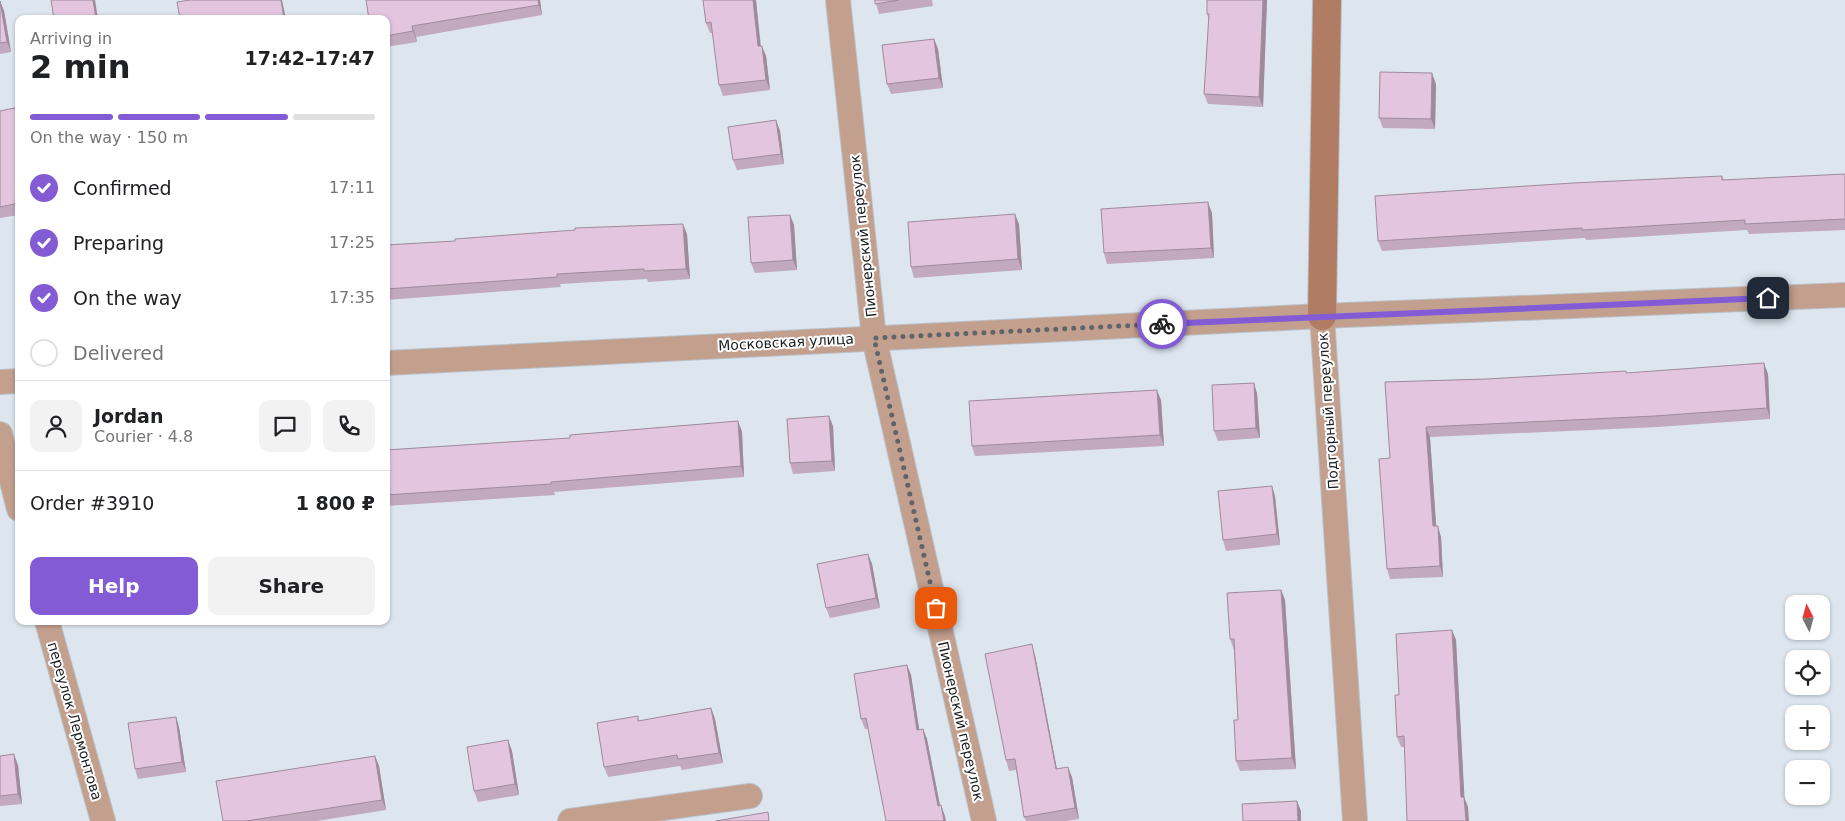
<!DOCTYPE html>
<meta charset="utf-8">
<style>
body{margin:0;font-family:"DejaVu Sans",sans-serif;background:#f2f2f2;color:#202124;height:100vh;display:flex;flex-direction:column;font-size:19px;white-space:nowrap}
*{box-sizing:border-box;margin:0}
p{font-size:16px;color:#757577}
.icon{flex:none;width:28px;height:28px;fill:none;stroke:currentColor;stroke-width:2;stroke-linecap:round;stroke-linejoin:round}
.map{position:relative;flex:1;overflow:hidden}
.side{position:absolute;left:15px;top:15px;width:375px;height:610px;display:flex;flex-direction:column;background:#fff;border-radius:10px;box-shadow:0 1px 4px #0004}
.side>*{flex:none}
.needle{width:32px;rotate:354deg}
.buttons{position:absolute;left:1785px;top:595px;display:grid;gap:10px}
.buttons a{display:grid;place-items:center;width:45px;height:45px;border-radius:10px;background:#fff;box-shadow:0 1px 4px #0004;font-size:25px}
.pin{position:absolute;display:grid;place-items:center;width:42px;height:42px;color:#fff;margin:-21px;border-radius:10px;box-shadow:0 2px 8px #0006}
.courier{position:absolute;display:grid;place-items:center;width:50px;height:50px;margin:-25px;border:4px solid #825bd5;border-radius:50%;background:#fff;color:#222;box-shadow:0 1px 6px #0007}
.head em{font-style:normal;font-weight:700}
.head div{display:flex;flex-direction:column-reverse}
.head{display:flex;align-items:center;justify-content:space-between;height:85px;padding:0 15px}
h1{font-size:32px;font-weight:700;line-height:38px}
.bar{display:grid;grid-template-columns:repeat(4,1fr);gap:8px 5px;align-content:center;height:60px;padding:0 15px}
.bar i{height:6px;border-radius:4px;background:#e0e0e0}
.bar .current{background:#825bd5}
.bar p{grid-column:span 4}
.line{display:flex;align-items:center;gap:12px;padding:0 15px;border-top:1px solid #e0e0e0}
.line div{flex:1}
.round{display:grid;place-items:center;flex:none;width:52px;height:52px;border-radius:10px;background:#f2f2f2}
ol{padding:0 15px;list-style:none}
li{display:flex;align-items:center;gap:15px;height:55px}
li p{margin-inline-start:auto}
li .icon{padding:5px;border-radius:50%;background:#825bd5;color:#fff;stroke-width:4}
li:last-child{color:#757577}
li i{width:28px;height:28px;border:2px solid #e0e0e0;border-radius:50%}
.cta{display:flex;gap:10px;margin-top:auto;padding:10px 15px}
.cta a{flex:1;height:58px;border-radius:10px;background:#825bd5;color:#fff;font-size:20px;font-weight:700;line-height:58px;text-align:center}
.cta a+a{background:#f2f2f2;color:#202124}
.map>svg:first-child{display:block}
.lines{fill:none;stroke-linecap:round;stroke-linejoin:round}
.minor-casing{stroke:#bac2ca;stroke-width:26}
.secondary-casing{stroke:#bac2ca;stroke-width:30}
.minor{stroke:#c39f8e;stroke-width:24}
.secondary{stroke:#b07d64;stroke-width:28}
.wall{fill:#c3a9c0}
.shaded-wall{fill:#9f8a9c}
.building{fill:#e3c5df;stroke:#9f8a9c}
.done{stroke:#5f6469;stroke-width:5;stroke-dasharray:0 9}
.route{stroke:#825bd5;stroke-width:6}
.labels{text-anchor:middle;dominant-baseline:central;stroke-width:4;stroke-linejoin:round;paint-order:stroke}
.street-label{font-size:14px;fill:#1b1e21;stroke:#fff}
</style>
<div class="map">
<svg width="1845" height="821" viewBox="0 0 1845 821">
<rect width="100%" height="100%" fill="#dde6ef"/>
<g class="lines">
<g class="minor-casing">
<g id="minor">
<polyline points="838,0 874,338 984,821"/>
<polyline points="1322,316 1355,821"/>
<polyline points="386,363 1322,316 1845,295"/>
<polyline points="0,382 19,381"/>
<polyline points="0,434 19,509"/>
<polyline points="47,621 103,821"/>
<polyline points="570,821 750,796"/>
</g>
</g>
<g class="secondary-casing">
<polyline id="secondary" points="1322,316 1327,0"/>
</g>
<use href="#minor" class="minor"/>
<use href="#secondary" class="secondary"/>
</g>
<g class="wall">
<polygon points="366,0 540,0 542,15 416,37 417,42 386,47 386,19"/>
<polygon points="703,0 756,0 760,46 766,56 770,90 723,96 719,85 713,33 710,33 706,23"/>
<polygon points="875,0 932,0 933,6 879,14"/>
<polygon points="1267,0 1263,107 1208,104 1204,94 1209,20 1207,14"/>
<polygon points="0,1 4,11 11,52 0,54"/>
<polygon points="934,39 938,49 943,88 891,94 887,84"/>
<polygon points="1436,84 1435,129 1383,128 1379,118"/>
<polygon points="19,107 19,215 0,218 0,111"/>
<polygon points="776,120 780,131 784,164 737,170 733,160"/>
<polygon points="1845,174 1845,230 1749,234 1747,230 1586,240 1585,238 1382,251 1378,241 1722,176 1724,180"/>
<polygon points="1212,213 1214,258 1107,264 1104,253"/>
<polygon points="790,215 794,225 797,270 755,273 751,263"/>
<polygon points="1019,224 1022,270 914,278 911,267"/>
<polygon points="687,234 690,279 648,282 647,279 560,284 561,287 386,300 386,245"/>
<polygon points="1626,373 1768,374 1770,419 1658,427 1430,437 1436,526 1441,537 1443,577 1390,579 1387,569 1390,458 1385,382 1487,379"/>
<polygon points="1257,393 1260,438 1218,441 1214,431"/>
<polygon points="1161,400 1164,446 975,456 972,446"/>
<polygon points="738,421 742,432 744,477 554,492 555,495 386,506 386,450 570,438"/>
<polygon points="833,426 835,471 793,474 790,463"/>
<polygon points="1275,496 1280,545 1226,551 1223,540"/>
<polygon points="868,554 872,564 880,608 830,618 826,608"/>
<polygon points="1281,590 1285,600 1296,769 1240,771 1236,761 1238,720 1234,650 1230,639"/>
<polygon points="1452,630 1456,640 1464,797 1468,807 1404,747 1401,747 1397,737 1399,695"/>
<polygon points="1035,655 1057,769 1072,777 1079,819 1066,821 1026,821 1024,817 1016,770 1009,771 1006,760"/>
<polygon points="907,665 911,675 919,730 923,729 927,739 940,805 941,805 946,821 886,821 868,729 865,729 861,719"/>
<polygon points="711,708 715,719 723,763 682,770 680,766 608,777 604,767 638,716 639,721"/>
<polygon points="176,717 179,727 186,772 138,779 135,769"/>
<polygon points="508,740 512,751 519,795 478,802 474,791"/>
<polygon points="0,756 18,765 22,804 0,806"/>
<polygon points="375,756 379,766 386,810 317,821 223,821"/>
</g>
<g class="shaded-wall">
<polygon points="93,0 95,0 98,19 96,19"/>
<polygon points="281,0 282,0 286,19 284,19"/>
<polygon points="538,0 540,0 542,15 539,5"/>
<polygon points="753,0 756,0 762,57 758,46"/>
<polygon points="1263,0 1267,0 1263,107 1259,97"/>
<polygon points="0,1 4,11 11,52 7,42"/>
<polygon points="412,26 416,37 417,42 413,31"/>
<polygon points="934,39 938,49 943,88 939,78"/>
<polygon points="762,46 766,56 770,90 766,80"/>
<polygon points="1432,73 1436,84 1435,129 1431,119"/>
<polygon points="776,120 780,131 784,164 781,154"/>
<polygon points="1208,202 1212,213 1214,258 1211,248"/>
<polygon points="1015,214 1019,224 1022,270 1018,259"/>
<polygon points="790,215 794,225 797,270 793,260"/>
<polygon points="683,224 687,234 690,279 686,269"/>
<polygon points="1764,363 1768,374 1770,419 1767,408"/>
<polygon points="1254,383 1257,393 1260,438 1256,428"/>
<polygon points="1157,390 1161,400 1164,446 1160,435"/>
<polygon points="829,416 833,426 835,471 832,461"/>
<polygon points="738,421 742,432 744,477 741,466"/>
<polygon points="1426,427 1430,437 1437,537 1433,526"/>
<polygon points="1272,486 1275,496 1280,545 1277,534"/>
<polygon points="1438,526 1441,537 1443,577 1440,566"/>
<polygon points="868,554 872,564 880,608 876,598"/>
<polygon points="1281,590 1285,600 1296,769 1292,758"/>
<polygon points="1452,630 1456,640 1465,807 1461,797"/>
<polygon points="1032,644 1035,655 1059,780 1056,769"/>
<polygon points="907,665 911,675 921,741 917,730"/>
<polygon points="711,708 715,719 723,763 719,753"/>
<polygon points="176,717 179,727 186,772 182,762"/>
<polygon points="923,729 927,739 942,816 938,806"/>
<polygon points="508,740 512,751 519,795 515,784"/>
<polygon points="14,754 18,765 22,804 18,794"/>
<polygon points="375,756 379,766 386,810 382,800"/>
<polygon points="1068,767 1072,777 1079,819 1075,808"/>
<polygon points="1464,797 1468,807 1469,821 1466,821"/>
<polygon points="1297,801 1301,811 1301,821 1298,821"/>
<polygon points="941,805 945,816 946,821 944,821"/>
</g>
<g class="building">
<polygon points="51,0 93,0 96,19 54,19"/>
<polygon points="190,0 281,0 284,19 180,19 177,2"/>
<polygon points="366,0 538,0 539,5 412,26 413,31 386,36 386,19 369,19"/>
<polygon points="703,0 753,0 758,46 762,46 766,80 719,85 711,22 706,23"/>
<polygon points="875,0 899,0 875,4"/>
<polygon points="1207,0 1263,0 1259,97 1204,94 1209,14 1207,14"/>
<polygon points="0,1 7,42 0,43"/>
<polygon points="934,39 939,78 887,84 882,45"/>
<polygon points="1380,72 1432,73 1431,119 1379,118"/>
<polygon points="19,107 19,203 0,207 0,111"/>
<polygon points="776,120 781,154 733,160 728,127"/>
<polygon points="1845,174 1845,219 1745,224 1745,220 1582,230 1582,228 1378,241 1375,196 1573,183 1722,176 1722,180"/>
<polygon points="1208,202 1211,248 1104,253 1101,209"/>
<polygon points="1015,214 1018,259 911,267 908,222"/>
<polygon points="790,215 793,260 751,263 748,217"/>
<polygon points="683,224 686,269 644,271 644,269 557,274 557,277 386,289 386,245 455,241 455,239 575,230 575,228"/>
<polygon points="1764,363 1767,408 1655,416 1426,427 1433,526 1438,526 1440,566 1387,569 1379,459 1390,458 1385,382 1487,379 1626,371 1626,373"/>
<polygon points="1254,383 1256,428 1214,431 1212,385"/>
<polygon points="1157,390 1160,435 972,446 969,401"/>
<polygon points="829,416 832,461 790,463 787,419"/>
<polygon points="738,421 741,466 551,482 551,484 386,495 386,450 570,438 570,435"/>
<polygon points="1272,486 1277,534 1223,540 1218,491"/>
<polygon points="868,554 876,598 826,608 817,564"/>
<polygon points="1281,590 1292,758 1236,761 1234,720 1238,720 1234,639 1230,639 1227,593"/>
<polygon points="1452,630 1461,797 1464,797 1466,821 1407,821 1404,736 1397,737 1395,695 1399,695 1396,634"/>
<polygon points="1032,644 1056,769 1068,767 1075,808 1024,817 1015,759 1006,760 985,654"/>
<polygon points="907,665 917,730 923,729 938,806 941,805 944,821 886,821 866,718 861,719 854,674"/>
<polygon points="711,708 719,753 678,759 677,755 604,767 597,723 638,716 638,721"/>
<polygon points="176,717 182,762 135,769 128,723"/>
<polygon points="508,740 515,784 474,791 467,747"/>
<polygon points="14,754 18,794 0,796 0,756"/>
<polygon points="375,756 382,800 246,821 223,821 216,781"/>
<polygon points="1297,801 1298,821 1243,821 1242,804"/>
<polygon points="768,812 769,821 716,821"/>
</g>
<g class="lines">
<polyline class="done" points="936,608 874,338 1162,324"/>
<polyline class="route" points="1162,324 1768,298"/>
</g>
<g class="labels">
<g class="street-label">
<text transform="translate(863 236) rotate(-96)">Пионерский переулок</text>
<text transform="translate(786 342) rotate(-3)">Московская улица</text>
<text transform="translate(1328 411) rotate(-94)">Подгорный переулок</text>
<text transform="translate(75 721) rotate(74)">переулок Лермонтова</text>
<text transform="translate(961 721) rotate(77)">Пионерский переулок</text>
</g>
</g>
</svg>
<div class="buttons">
<a><svg class="needle" viewBox="-14 -14 28 28"><path d="M0-13l5 13h-10z" fill="#e53935"/><path d="M0 13l5-13h-10z" fill="#757577"/></svg></a>
<a><svg class="icon" aria-label="locate" viewBox="0 0 24 24"><circle cx="12" cy="12" r="6"/><path d="M12 2v4M12 18v4M2 12h4M18 12h4"/></svg></a>
<a>+</a>
<a>−</a>
</div>
<div class="pin" style="left:936px;top:608px;background:#ea580c"><svg class="icon" aria-label="bag" viewBox="0 0 24 24"><path d="M5 8h14l-1 12H6zM9 8a3 3 0 0 1 6 0"/></svg></div>
<div class="pin" style="left:1768px;top:298px;background:#1f2937"><svg class="icon" aria-label="home" viewBox="0 0 24 24"><path d="M3 11l9-7 9 7M6 9v11h12V9"/></svg></div>
<div class="courier" style="left:1162px;top:324px"><svg class="icon" aria-label="bike" viewBox="0 0 24 24"><circle cx="6" cy="16" r="4"/><circle cx="18" cy="16" r="4"/><path d="M6 16l4-8h5l3 8M10 8l3 8H6M13 5h3"/></svg></div>
<section class="side">
<div class="head"><div><h1>2 min</h1><p>Arriving in</p></div><em>17:42–17:47</em></div>
<div class="bar"><i class="current"></i><i class="current"></i><i class="current"></i><i></i><p>On the way · 150 m</p></div>
<ol>
<li><svg class="icon" aria-label="check" viewBox="0 0 24 24"><path d="M5 12l5 5 9-10"/></svg>Confirmed<p>17:11</p></li>
<li><svg class="icon" aria-label="check" viewBox="0 0 24 24"><path d="M5 12l5 5 9-10"/></svg>Preparing<p>17:25</p></li>
<li><svg class="icon" aria-label="check" viewBox="0 0 24 24"><path d="M5 12l5 5 9-10"/></svg>On the way<p>17:35</p></li>
<li><i></i>Delivered</li>
</ol>
<div class="line" style="height:90px"><a class="round"><svg class="icon" aria-label="person" viewBox="0 0 24 24"><circle cx="12" cy="8" r="4"/><path d="M4 21q1-7 8-7t8 7"/></svg></a><div><b>Jordan</b><p>Courier · 4.8</p></div><a class="round"><svg class="icon" aria-label="chat" viewBox="0 0 24 24"><path d="M4 5h16v11H9l-5 4z"/></svg></a><a class="round"><svg class="icon" aria-label="phone" viewBox="0 0 24 24"><path d="M5 4h4l2 5-3 2q2 4 5 5l2-3 5 2v4C11 20 4 13 5 4z"/></svg></a></div>
<div class="line" style="height:65px"><div>Order #3910</div><b>1 800 ₽</b></div>
<div class="cta"><a>Help</a><a>Share</a></div>
</section>
</div>
